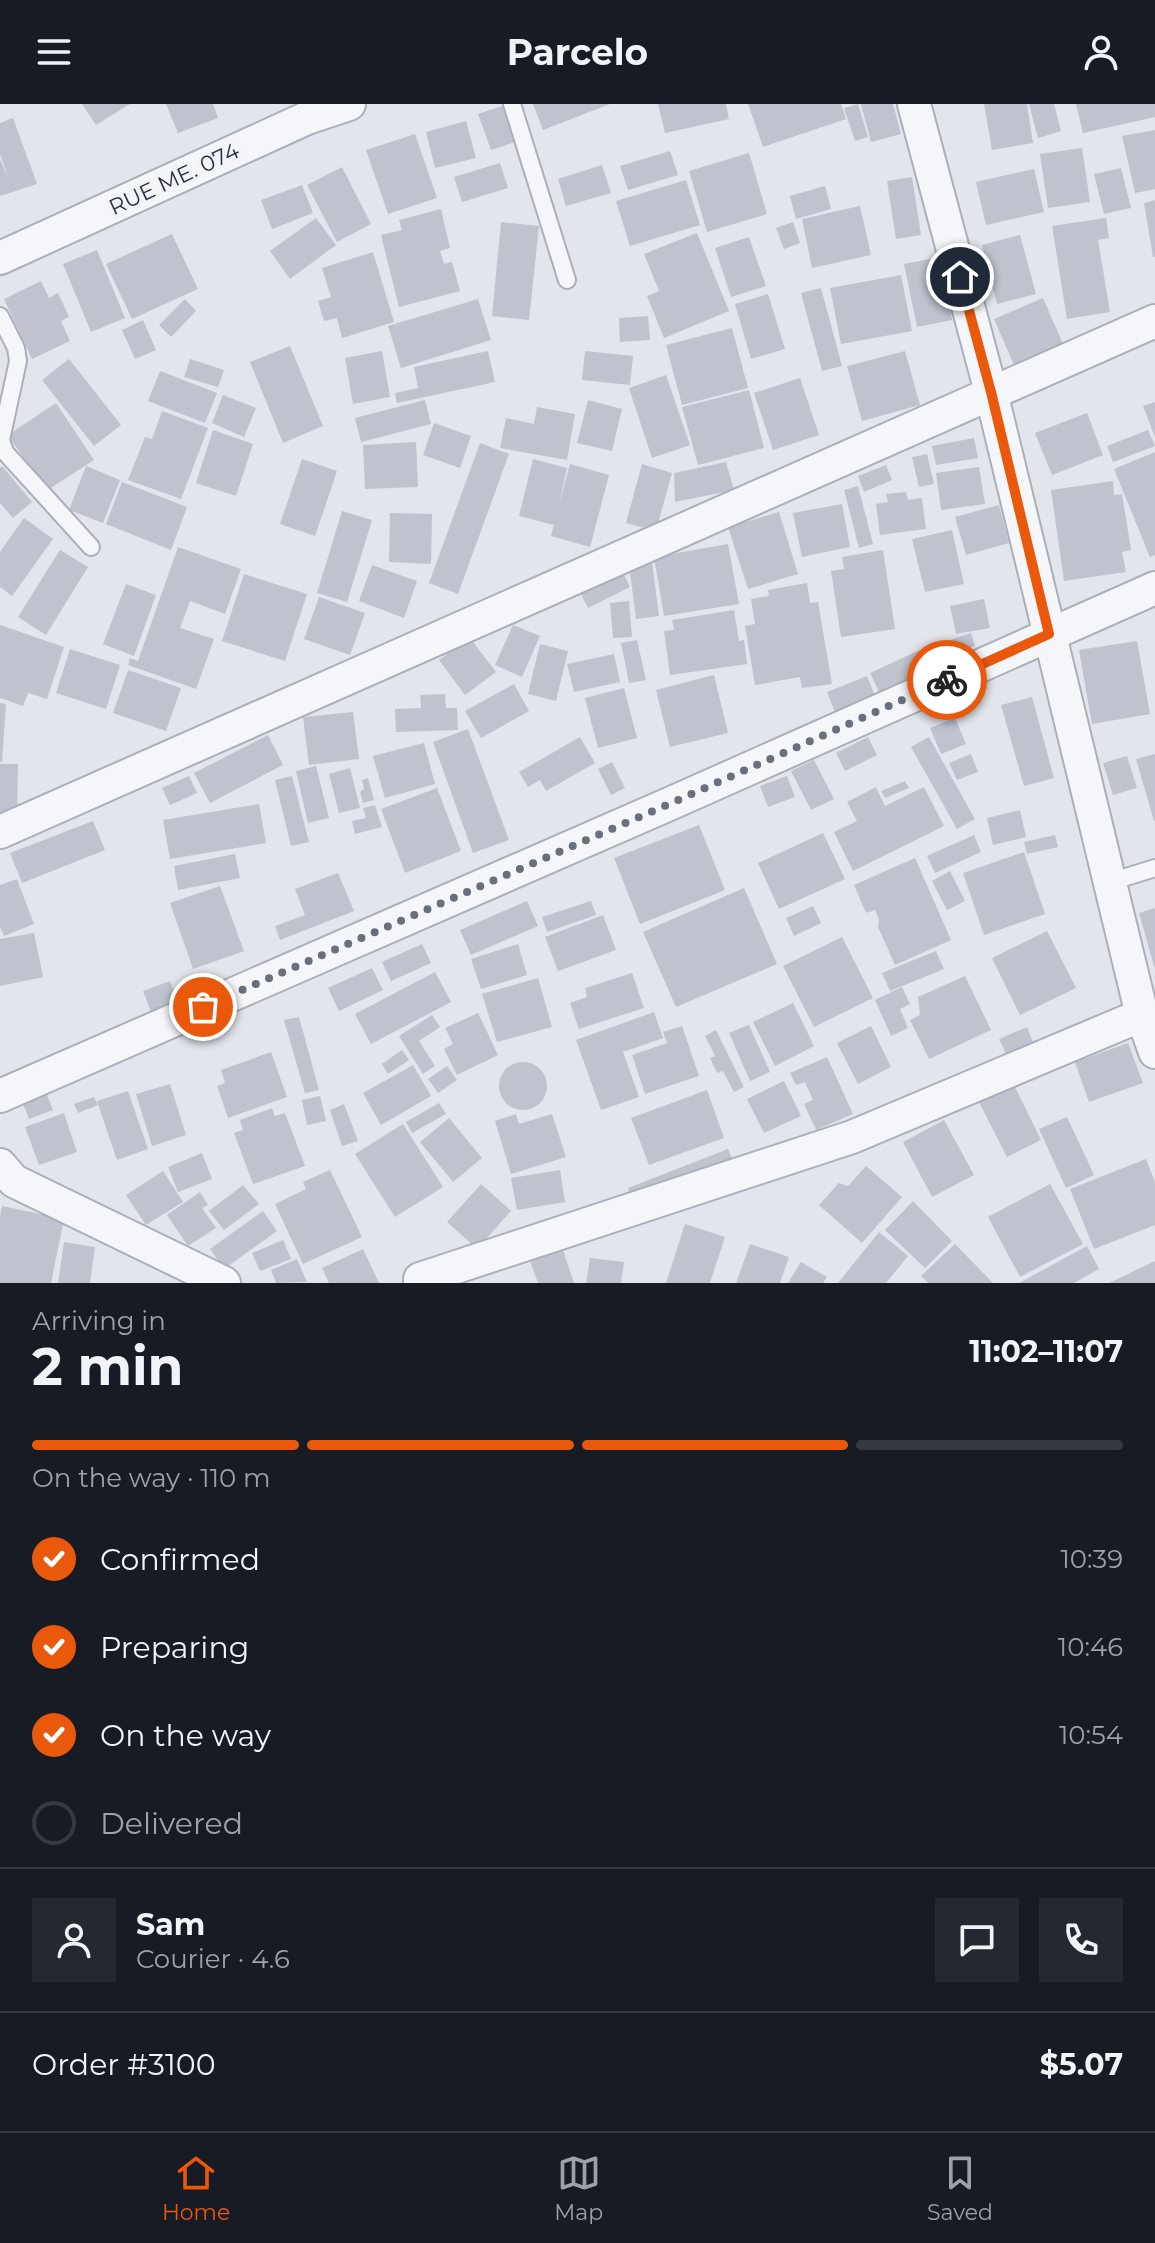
<!DOCTYPE html>
<meta charset="utf-8">
<style>
body{margin:0;font-family:Montserrat,sans-serif;background:#242831;color:#f1f3f6;height:100vh;display:flex;flex-direction:column;font-size:30px;white-space:nowrap}
*{box-sizing:border-box;margin:0}
p{font-size:26px;color:#9ea1a6}
.icon{flex:none;width:44px;height:44px;fill:none;stroke:currentColor;stroke-width:2;stroke-linecap:round;stroke-linejoin:round}
.map{position:relative;height:1179px;overflow:hidden}
.side{display:flex;flex-direction:column;background:#171b24;flex:1}
.side>*{flex:none}
.pin{position:absolute;display:grid;place-items:center;width:68px;height:68px;color:#fff;margin:-34px;border:4px solid #fff;border-radius:50%;box-shadow:0 2px 8px #0007}
.courier{position:absolute;display:grid;place-items:center;width:80px;height:80px;margin:-40px;border:6px solid #ea580c;border-radius:50%;background:#fff;color:#222;box-shadow:0 2px 10px #0007}
.headline em{font-style:normal;font-weight:700}
.headline div{display:flex;flex-direction:column-reverse}
.headline{display:flex;align-items:center;justify-content:space-between;height:136px;padding:0 32px}
h1{font-size:52px;font-weight:700;line-height:60px}
.bar{display:grid;grid-template-columns:repeat(4,1fr);gap:12px 8px;align-content:center;height:96px;padding:0 32px}
.bar i{height:10px;border-radius:6px;background:#363941}
.bar .current{background:#ea580c}
.bar p{grid-column:span 4}
.line{display:flex;align-items:center;gap:20px;padding:0 32px;border-top:2px solid #363941}
.line div{flex:1}
.round{display:grid;place-items:center;flex:none;width:84px;height:84px;border-radius:0px;background:#242831}
ol{padding:0 32px;list-style:none}
li{display:flex;align-items:center;gap:24px;height:88px}
li p{margin-inline-start:auto}
li .icon{padding:8px;border-radius:50%;background:#ea580c;color:#fff;stroke-width:4}
li:last-child{color:#9ea1a6}
li i{width:44px;height:44px;border:4px solid #363941;border-radius:50%}
header{display:flex;justify-content:space-between;align-items:center;height:104px;padding:0 32px;background:#171b24;font-size:36px;font-weight:700}
.dock{display:flex;justify-content:space-around;align-items:center;height:112px;border-top:2px solid #363941;background:#171b24;font-size:22px;color:#9ea1a6}
.dock a{display:grid;justify-items:center;gap:4px}
.dock .current{color:#ea580c}
.map>svg:first-child{display:block}
.building{fill:#bfc3ce}
.lines{fill:none;stroke-linecap:round;stroke-linejoin:round}
.service-casing{stroke:#aaafb9;stroke-width:20}
.minor-casing{stroke:#aaafb9;stroke-width:36}
.service{stroke:#f5f6f9;stroke-width:16}
.minor{stroke:#f5f6f9;stroke-width:32}
.done{stroke:#6a6f7e;stroke-width:8;stroke-dasharray:0 14.4}
.route{stroke:#ea580c;stroke-width:10}
.labels{text-anchor:middle;dominant-baseline:central;stroke-width:8;stroke-linejoin:round;paint-order:stroke}
.street-label{font-size:22px;fill:#293044;stroke:#f2f4f8}
</style>
<header><svg class="icon" aria-label="menu" viewBox="0 0 24 24"><path d="M4 6h16M4 12h16M4 18h16"/></svg>Parcelo<svg class="icon" aria-label="person" viewBox="0 0 24 24"><circle cx="12" cy="8" r="4"/><path d="M4 21q1-7 8-7t8 7"/></svg></header>
<div class="map">
<svg width="1155" height="1179" viewBox="0 0 1155 1179">
<rect width="100%" height="100%" fill="#e2e5eb"/>
<g class="building">
<polygon points="82,0 130,0 96,21"/>
<polygon points="166,0 213,0 218,14 178,29"/>
<polygon points="533,0 610,0 543,26"/>
<polygon points="658,0 726,0 729,15 665,29"/>
<polygon points="748,0 841,0 846,15 763,43"/>
<polygon points="858,0 868,33 855,37 844,4"/>
<polygon points="861,0 893,0 901,30 871,38"/>
<polygon points="984,0 1027,0 1033,39 992,46"/>
<polygon points="1029,0 1054,0 1061,27 1038,34"/>
<polygon points="1076,0 1155,0 1155,13 1083,29"/>
<polygon points="502,2 515,38 491,46 478,10"/>
<polygon points="13,14 37,80 0,92 0,55 9,76 0,50 0,19"/>
<polygon points="466,17 476,54 435,64 426,28"/>
<polygon points="1155,26 1155,85 1135,89 1122,32"/>
<polygon points="415,30 437,94 388,110 366,46"/>
<polygon points="1082,44 1090,98 1048,104 1040,50"/>
<polygon points="670,47 678,71 628,86 620,62"/>
<polygon points="749,49 767,110 707,128 689,67"/>
<polygon points="500,59 508,84 462,98 454,73"/>
<polygon points="602,61 611,89 566,102 558,75"/>
<polygon points="342,63 371,120 337,138 307,81"/>
<polygon points="1121,64 1131,104 1104,110 1094,70"/>
<polygon points="1034,65 1044,108 986,121 976,78"/>
<polygon points="912,73 921,131 896,135 887,77"/>
<polygon points="686,76 700,121 630,142 616,97"/>
<polygon points="302,81 313,109 272,125 261,96"/>
<polygon points="825,82 831,105 796,115 790,92"/>
<polygon points="1155,96 1155,153 1153,153 1144,99"/>
<polygon points="860,102 871,151 812,164 802,115"/>
<polygon points="441,105 450,144 440,147 444,160 452,158 460,187 399,203 381,131 402,126 399,116"/>
<polygon points="316,114 336,141 290,175 270,147"/>
<polygon points="1106,114 1109,134 1098,136 1110,208 1067,215 1052,122"/>
<polygon points="501,118 539,122 529,216 492,212"/>
<polygon points="793,118 800,139 784,145 776,124"/>
<polygon points="697,129 729,207 664,234 647,192 659,187 644,150"/>
<polygon points="172,130 198,185 132,215 106,160"/>
<polygon points="1020,131 1036,190 997,200 982,141"/>
<polygon points="749,133 766,182 731,193 715,144"/>
<polygon points="97,146 125,214 91,228 63,160"/>
<polygon points="373,148 394,218 342,234 337,214 324,217 318,197 331,193 322,164"/>
<polygon points="940,153 952,216 917,223 904,160"/>
<polygon points="901,171 912,227 841,240 830,184"/>
<polygon points="41,177 49,194 58,189 69,213 61,217 70,237 32,255 4,195"/>
<polygon points="821,184 842,262 822,267 801,189"/>
<polygon points="768,190 785,245 751,255 735,200"/>
<polygon points="1043,194 1063,240 1014,261 994,215"/>
<polygon points="185,195 196,207 171,233 159,221"/>
<polygon points="478,195 491,236 401,264 388,222"/>
<polygon points="648,212 650,236 620,238 619,214"/>
<polygon points="143,216 156,246 135,255 122,226"/>
<polygon points="732,224 748,284 682,301 666,241"/>
<polygon points="290,242 323,322 283,339 250,258"/>
<polygon points="382,247 390,293 353,300 345,254"/>
<polygon points="488,247 495,278 397,299 395,289 418,284 414,263"/>
<polygon points="585,247 633,252 630,281 582,276"/>
<polygon points="905,247 920,301 862,317 847,262"/>
<polygon points="69,255 121,321 94,342 42,276"/>
<polygon points="190,255 224,266 218,283 184,273"/>
<polygon points="160,267 217,289 205,319 148,297"/>
<polygon points="666,271 690,341 652,354 629,284"/>
<polygon points="800,274 819,331 773,346 754,289"/>
<polygon points="749,286 764,344 698,361 682,303"/>
<polygon points="223,291 256,304 244,333 212,319"/>
<polygon points="425,296 431,320 361,338 355,314"/>
<polygon points="588,296 622,305 612,347 577,339"/>
<polygon points="1155,298 1155,333 1143,302"/>
<polygon points="56,299 94,356 46,387 8,331"/>
<polygon points="537,303 575,310 567,356 500,344 506,314 534,320"/>
<polygon points="162,307 208,324 181,395 128,376 145,333 152,335"/>
<polygon points="1087,309 1103,351 1052,371 1035,329"/>
<polygon points="434,319 471,332 460,364 423,351"/>
<polygon points="213,326 253,340 236,392 196,379"/>
<polygon points="1148,326 1155,342 1113,358 1107,342"/>
<polygon points="974,334 978,354 936,361 932,342"/>
<polygon points="416,338 418,383 365,385 363,341"/>
<polygon points="480,339 509,350 458,490 429,479"/>
<polygon points="1155,348 1155,451 1150,453 1114,365"/>
<polygon points="927,350 934,380 919,383 912,353"/>
<polygon points="302,355 337,367 315,432 280,420"/>
<polygon points="533,355 567,364 559,401 570,360 609,371 590,443 551,432 554,421 519,412"/>
<polygon points="726,358 734,386 675,398 674,369"/>
<polygon points="642,360 672,369 656,427 626,419"/>
<polygon points="886,361 892,376 864,388 858,372"/>
<polygon points="2,362 32,398 13,414 0,399 0,364"/>
<polygon points="86,362 120,376 103,419 69,406"/>
<polygon points="979,363 985,400 941,406 936,369"/>
<polygon points="1113,377 1114,391 1122,390 1131,446 1122,448 1126,468 1064,477 1051,386"/>
<polygon points="122,378 187,403 171,446 106,420"/>
<polygon points="858,382 873,440 859,444 844,386"/>
<polygon points="906,388 908,396 922,394 926,425 880,431 876,400 888,398 886,390"/>
<polygon points="842,400 850,443 802,453 793,409"/>
<polygon points="999,401 1009,439 966,451 955,413"/>
<polygon points="342,407 372,416 347,498 317,489"/>
<polygon points="779,408 798,470 748,485 728,423"/>
<polygon points="390,409 432,410 431,460 389,458"/>
<polygon points="24,414 53,435 12,492 0,483 0,448"/>
<polygon points="952,426 964,480 925,488 912,435"/>
<polygon points="728,440 739,500 664,512 654,453"/>
<polygon points="178,443 241,465 225,510 190,497 180,524 214,535 196,585 128,561 130,554 138,557"/>
<polygon points="60,446 88,463 46,531 18,513"/>
<polygon points="883,446 895,525 841,533 831,467 844,465 842,453"/>
<polygon points="652,458 659,512 636,515 629,460"/>
<polygon points="372,461 417,477 404,514 359,497"/>
<polygon points="619,461 630,483 588,504 577,482"/>
<polygon points="244,470 307,490 285,557 222,537"/>
<polygon points="807,479 810,499 818,498 832,580 802,584 800,573 755,581 745,522 755,520 751,495 769,492 768,486"/>
<polygon points="126,480 156,491 134,552 103,540"/>
<polygon points="319,493 365,509 350,551 304,535"/>
<polygon points="984,495 990,524 956,530 950,502"/>
<polygon points="629,497 632,533 613,534 610,499"/>
<polygon points="734,506 739,537 744,536 747,560 670,571 664,527 674,526 672,516"/>
<polygon points="0,521 64,543 47,595 28,589 23,602 0,594"/>
<polygon points="513,521 540,532 522,573 495,561"/>
<polygon points="971,529 975,542 945,551 941,539"/>
<polygon points="470,534 496,568 465,591 439,556"/>
<polygon points="637,536 646,576 629,579 621,539"/>
<polygon points="1137,537 1150,610 1092,620 1079,546"/>
<polygon points="540,540 568,547 556,597 528,590"/>
<polygon points="929,542 940,565 881,592 870,569"/>
<polygon points="70,545 120,561 106,605 56,589"/>
<polygon points="614,550 620,578 574,588 567,560"/>
<polygon points="128,566 181,584 166,627 113,609"/>
<polygon points="714,571 728,629 670,643 656,586"/>
<polygon points="867,572 875,592 835,608 827,588"/>
<polygon points="514,580 529,607 481,634 465,607"/>
<polygon points="624,584 637,634 598,644 585,594"/>
<polygon points="445,590 446,604 457,604 458,626 396,628 395,605 421,604 420,591"/>
<polygon points="1032,593 1054,674 1024,682 1001,601"/>
<polygon points="0,599 6,600 2,658 0,658"/>
<polygon points="353,608 359,655 309,661 303,613"/>
<polygon points="955,614 966,640 941,650 930,624"/>
<polygon points="468,625 509,736 473,749 433,638"/>
<polygon points="268,631 283,661 210,699 194,669"/>
<polygon points="580,633 595,659 546,687 540,676 528,683 519,668"/>
<polygon points="868,633 877,651 845,667 836,649"/>
<polygon points="929,633 975,715 957,725 911,643"/>
<polygon points="424,639 435,680 385,694 373,652"/>
<polygon points="971,650 978,668 957,676 949,659"/>
<polygon points="1155,650 1155,717 1154,717 1136,655"/>
<polygon points="1127,652 1137,684 1113,691 1103,659"/>
<polygon points="814,656 834,695 811,706 791,667"/>
<polygon points="612,658 625,684 611,691 598,665"/>
<polygon points="0,660 18,660 17,718 0,718"/>
<polygon points="316,662 329,714 308,719 296,667"/>
<polygon points="350,664 360,704 339,709 329,670"/>
<polygon points="189,672 197,689 170,701 162,684"/>
<polygon points="292,672 309,738 291,742 275,676"/>
<polygon points="787,672 795,693 768,703 760,682"/>
<polygon points="368,674 374,696 363,699 360,688 364,685 362,676"/>
<polygon points="905,677 909,684 885,694 881,687"/>
<polygon points="876,683 885,702 924,683 944,722 853,767 834,728 857,717 847,698"/>
<polygon points="437,684 461,747 405,769 381,705"/>
<polygon points="259,700 266,739 170,755 163,716"/>
<polygon points="375,701 382,723 355,730 352,717 366,714 363,704"/>
<polygon points="1020,706 1026,733 993,741 987,714"/>
<polygon points="93,717 105,746 22,779 10,749"/>
<polygon points="699,721 725,786 640,820 614,754"/>
<polygon points="823,729 845,775 779,805 758,759"/>
<polygon points="974,731 981,748 935,769 927,752"/>
<polygon points="1055,731 1058,743 1027,750 1024,738"/>
<polygon points="1024,748 1045,810 984,831 963,769"/>
<polygon points="235,750 240,774 178,786 174,762"/>
<polygon points="915,754 951,836 895,861 878,823 879,815 875,806 866,809 854,781"/>
<polygon points="950,767 965,797 947,806 932,777"/>
<polygon points="338,769 354,807 280,836 275,822 305,811 295,785"/>
<polygon points="17,775 34,820 4,832 0,823 0,781"/>
<polygon points="220,782 244,847 193,865 170,799"/>
<polygon points="744,784 777,860 676,903 643,828"/>
<polygon points="527,797 538,822 471,851 460,826"/>
<polygon points="591,797 596,811 547,828 542,813"/>
<polygon points="813,802 821,819 794,832 786,814"/>
<polygon points="1155,804 1155,862 1154,862 1139,809"/>
<polygon points="603,811 616,846 558,867 545,833"/>
<polygon points="1047,827 1076,884 1020,911 992,854"/>
<polygon points="34,829 43,873 0,882 0,835"/>
<polygon points="842,833 873,894 814,923 783,862"/>
<polygon points="422,840 431,859 391,877 382,858"/>
<polygon points="518,840 527,871 481,885 471,855"/>
<polygon points="936,847 944,865 890,887 882,869"/>
<polygon points="372,864 383,886 339,907 328,884"/>
<polygon points="435,868 451,898 371,940 355,910"/>
<polygon points="632,869 644,904 579,925 570,899 587,893 585,884"/>
<polygon points="965,872 991,926 929,955 910,916 920,911 918,893"/>
<polygon points="538,874 552,923 497,938 482,890"/>
<polygon points="170,877 178,899 151,908 143,887"/>
<polygon points="902,883 910,900 900,905 908,924 891,932 875,896"/>
<polygon points="793,899 814,942 775,962 753,918"/>
<polygon points="654,908 663,934 623,948 639,993 601,1006 576,936"/>
<polygon points="478,909 498,951 457,971 444,945 453,940 445,924"/>
<polygon points="432,911 440,923 419,937 435,962 423,970 399,932"/>
<polygon points="299,913 319,986 305,989 284,916"/>
<polygon points="749,921 770,968 750,977 729,929"/>
<polygon points="682,922 699,972 645,990 632,951 667,939 663,928"/>
<polygon points="871,922 891,963 858,980 837,939"/>
<polygon points="1027,923 1034,941 1007,952 999,935"/>
<polygon points="716,926 744,983 734,988 723,967 717,969 710,954 715,952 705,932"/>
<polygon points="1128,939 1143,979 1089,998 1075,958"/>
<polygon points="402,946 409,956 388,970 382,960"/>
<polygon points="271,948 287,993 228,1014 217,982 225,979 221,966"/>
<polygon points="827,953 853,1010 816,1026 804,1000 813,996 805,978 796,981 790,969"/>
<circle cx="523" cy="982" r="24"/>
<polygon points="413,961 431,992 381,1021 363,989"/>
<polygon points="447,962 457,976 438,989 428,975"/>
<polygon points="784,977 801,1012 764,1029 747,995"/>
<polygon points="170,980 186,1031 152,1042 136,990"/>
<polygon points="1014,981 1041,1036 1007,1053 979,998"/>
<polygon points="707,986 724,1034 649,1061 631,1014"/>
<polygon points="128,987 148,1045 117,1056 97,997"/>
<polygon points="46,988 53,1006 29,1015 22,997"/>
<polygon points="320,992 326,1017 307,1021 302,996"/>
<polygon points="94,993 98,1001 78,1009 74,1000"/>
<polygon points="439,999 446,1010 412,1029 406,1018"/>
<polygon points="344,1000 358,1037 342,1042 330,1006"/>
<polygon points="272,1004 275,1012 285,1009 305,1062 253,1080 234,1029 243,1026 240,1016"/>
<polygon points="64,1009 77,1048 39,1061 25,1023"/>
<polygon points="516,1010 519,1020 552,1010 566,1053 511,1070 495,1017"/>
<polygon points="1067,1013 1094,1071 1066,1084 1039,1025"/>
<polygon points="449,1014 482,1054 453,1078 420,1038"/>
<polygon points="944,1016 974,1071 932,1093 903,1038"/>
<polygon points="403,1020 443,1083 395,1113 355,1050"/>
<polygon points="728,1045 742,1079 642,1118 628,1084"/>
<polygon points="202,1049 212,1075 178,1088 168,1063"/>
<polygon points="1146,1055 1155,1078 1155,1121 1094,1145 1070,1085"/>
<polygon points="866,1062 902,1093 862,1139 819,1101 839,1079 848,1082"/>
<polygon points="330,1066 362,1133 303,1160 275,1100 306,1085 303,1078"/>
<polygon points="560,1066 565,1098 517,1106 511,1074"/>
<polygon points="163,1067 183,1098 146,1121 126,1091"/>
<polygon points="481,1080 511,1107 477,1145 447,1118"/>
<polygon points="1050,1080 1083,1140 1020,1173 988,1113"/>
<polygon points="243,1081 259,1100 224,1126 209,1107"/>
<polygon points="200,1088 208,1101 202,1104 216,1124 188,1142 167,1111"/>
<polygon points="913,1097 952,1137 925,1164 885,1126"/>
<polygon points="2,1102 64,1115 51,1179 0,1179 0,1113"/>
<polygon points="263,1107 277,1127 224,1165 210,1145"/>
<polygon points="685,1120 725,1133 710,1179 666,1179"/>
<polygon points="879,1128 908,1152 886,1179 838,1179"/>
<polygon points="283,1136 291,1155 260,1167 252,1149"/>
<polygon points="64,1138 95,1143 90,1179 58,1179"/>
<polygon points="750,1140 789,1153 780,1179 736,1179"/>
<polygon points="955,1140 993,1179 928,1179 921,1172"/>
<polygon points="1087,1142 1099,1165 1074,1179 1019,1179"/>
<polygon points="562,1143 574,1179 538,1179 529,1154"/>
<polygon points="363,1145 379,1179 329,1179 322,1164"/>
<polygon points="590,1154 624,1158 621,1179 586,1179"/>
<polygon points="297,1155 307,1178 276,1179 271,1166"/>
<polygon points="1155,1157 1155,1179 1109,1179"/>
<polygon points="801,1158 827,1173 823,1179 788,1179"/>
</g>
<g class="lines">
<g class="service-casing">
<g id="service">
<polyline points="512,0 567,176"/>
<polyline points="0,212 16,244 18,257 1,336 5,348 91,443"/>
<polyline points="1110,778 1155,764"/>
</g>
</g>
<g class="minor-casing">
<g id="minor">
<polyline points="914,0 991,288 1142,911 1155,948"/>
<polyline points="0,154 307,14 349,0"/>
<polyline points="0,728 1155,217"/>
<polyline points="0,992 667,701 1155,484"/>
<polyline points="0,1061 14,1077 224,1179"/>
<polyline points="420,1179 420,1175 852,1033 1142,911"/>
</g>
</g>
<use href="#service" class="service"/>
<use href="#minor" class="minor"/>
</g>
<g class="lines">
<polyline class="done" points="203,903 667,701 947,576"/>
<polyline class="route" points="947,576 1049,530 991,288 960,173"/>
</g>
<g class="labels">
<g class="street-label">
<text transform="translate(174 75) rotate(-25)">RUE ME. 074</text>
</g>
</g>
</svg>
<div class="pin" style="left:203px;top:903px;background:#ea580c"><svg class="icon" aria-label="bag" viewBox="0 0 24 24"><path d="M5 8h14l-1 12H6zM9 8a3 3 0 0 1 6 0"/></svg></div>
<div class="pin" style="left:960px;top:173px;background:#1f2937"><svg class="icon" aria-label="home" viewBox="0 0 24 24"><path d="M3 11l9-7 9 7M6 9v11h12V9"/></svg></div>
<div class="courier" style="left:947px;top:576px"><svg class="icon" aria-label="bike" viewBox="0 0 24 24"><circle cx="6" cy="16" r="4"/><circle cx="18" cy="16" r="4"/><path d="M6 16l4-8h5l3 8M10 8l3 8H6M13 5h3"/></svg></div>
</div>
<section class="side">
<div class="headline"><div><h1>2 min</h1><p>Arriving in</p></div><em>11:02–11:07</em></div>
<div class="bar"><i class="current"></i><i class="current"></i><i class="current"></i><i></i><p>On the way · 110 m</p></div>
<ol>
<li><svg class="icon" aria-label="check" viewBox="0 0 24 24"><path d="M5 12l5 5 9-10"/></svg>Confirmed<p>10:39</p></li>
<li><svg class="icon" aria-label="check" viewBox="0 0 24 24"><path d="M5 12l5 5 9-10"/></svg>Preparing<p>10:46</p></li>
<li><svg class="icon" aria-label="check" viewBox="0 0 24 24"><path d="M5 12l5 5 9-10"/></svg>On the way<p>10:54</p></li>
<li><i></i>Delivered</li>
</ol>
<div class="line" style="height:144px"><a class="round"><svg class="icon" aria-label="person" viewBox="0 0 24 24"><circle cx="12" cy="8" r="4"/><path d="M4 21q1-7 8-7t8 7"/></svg></a><div><b>Sam</b><p>Courier · 4.6</p></div><a class="round"><svg class="icon" aria-label="chat" viewBox="0 0 24 24"><path d="M4 5h16v11H9l-5 4z"/></svg></a><a class="round"><svg class="icon" aria-label="phone" viewBox="0 0 24 24"><path d="M5 4h4l2 5-3 2q2 4 5 5l2-3 5 2v4C11 20 4 13 5 4z"/></svg></a></div>
<div class="line" style="height:104px"><div>Order #3100</div><b>$5.07</b></div>
</section>
<nav class="dock">
<a class="current"><svg class="icon" aria-label="home" viewBox="0 0 24 24"><path d="M3 11l9-7 9 7M6 9v11h12V9"/></svg>Home</a>
<a><svg class="icon" aria-label="map" viewBox="0 0 24 24"><path d="M3 6l6-2 6 2 6-2v14l-6 2-6-2-6 2zM9 4v14M15 6v14"/></svg>Map</a>
<a><svg class="icon" aria-label="saved" viewBox="0 0 24 24"><path d="M7 4h10v16l-5-4-5 4z"/></svg>Saved</a>
</nav>
